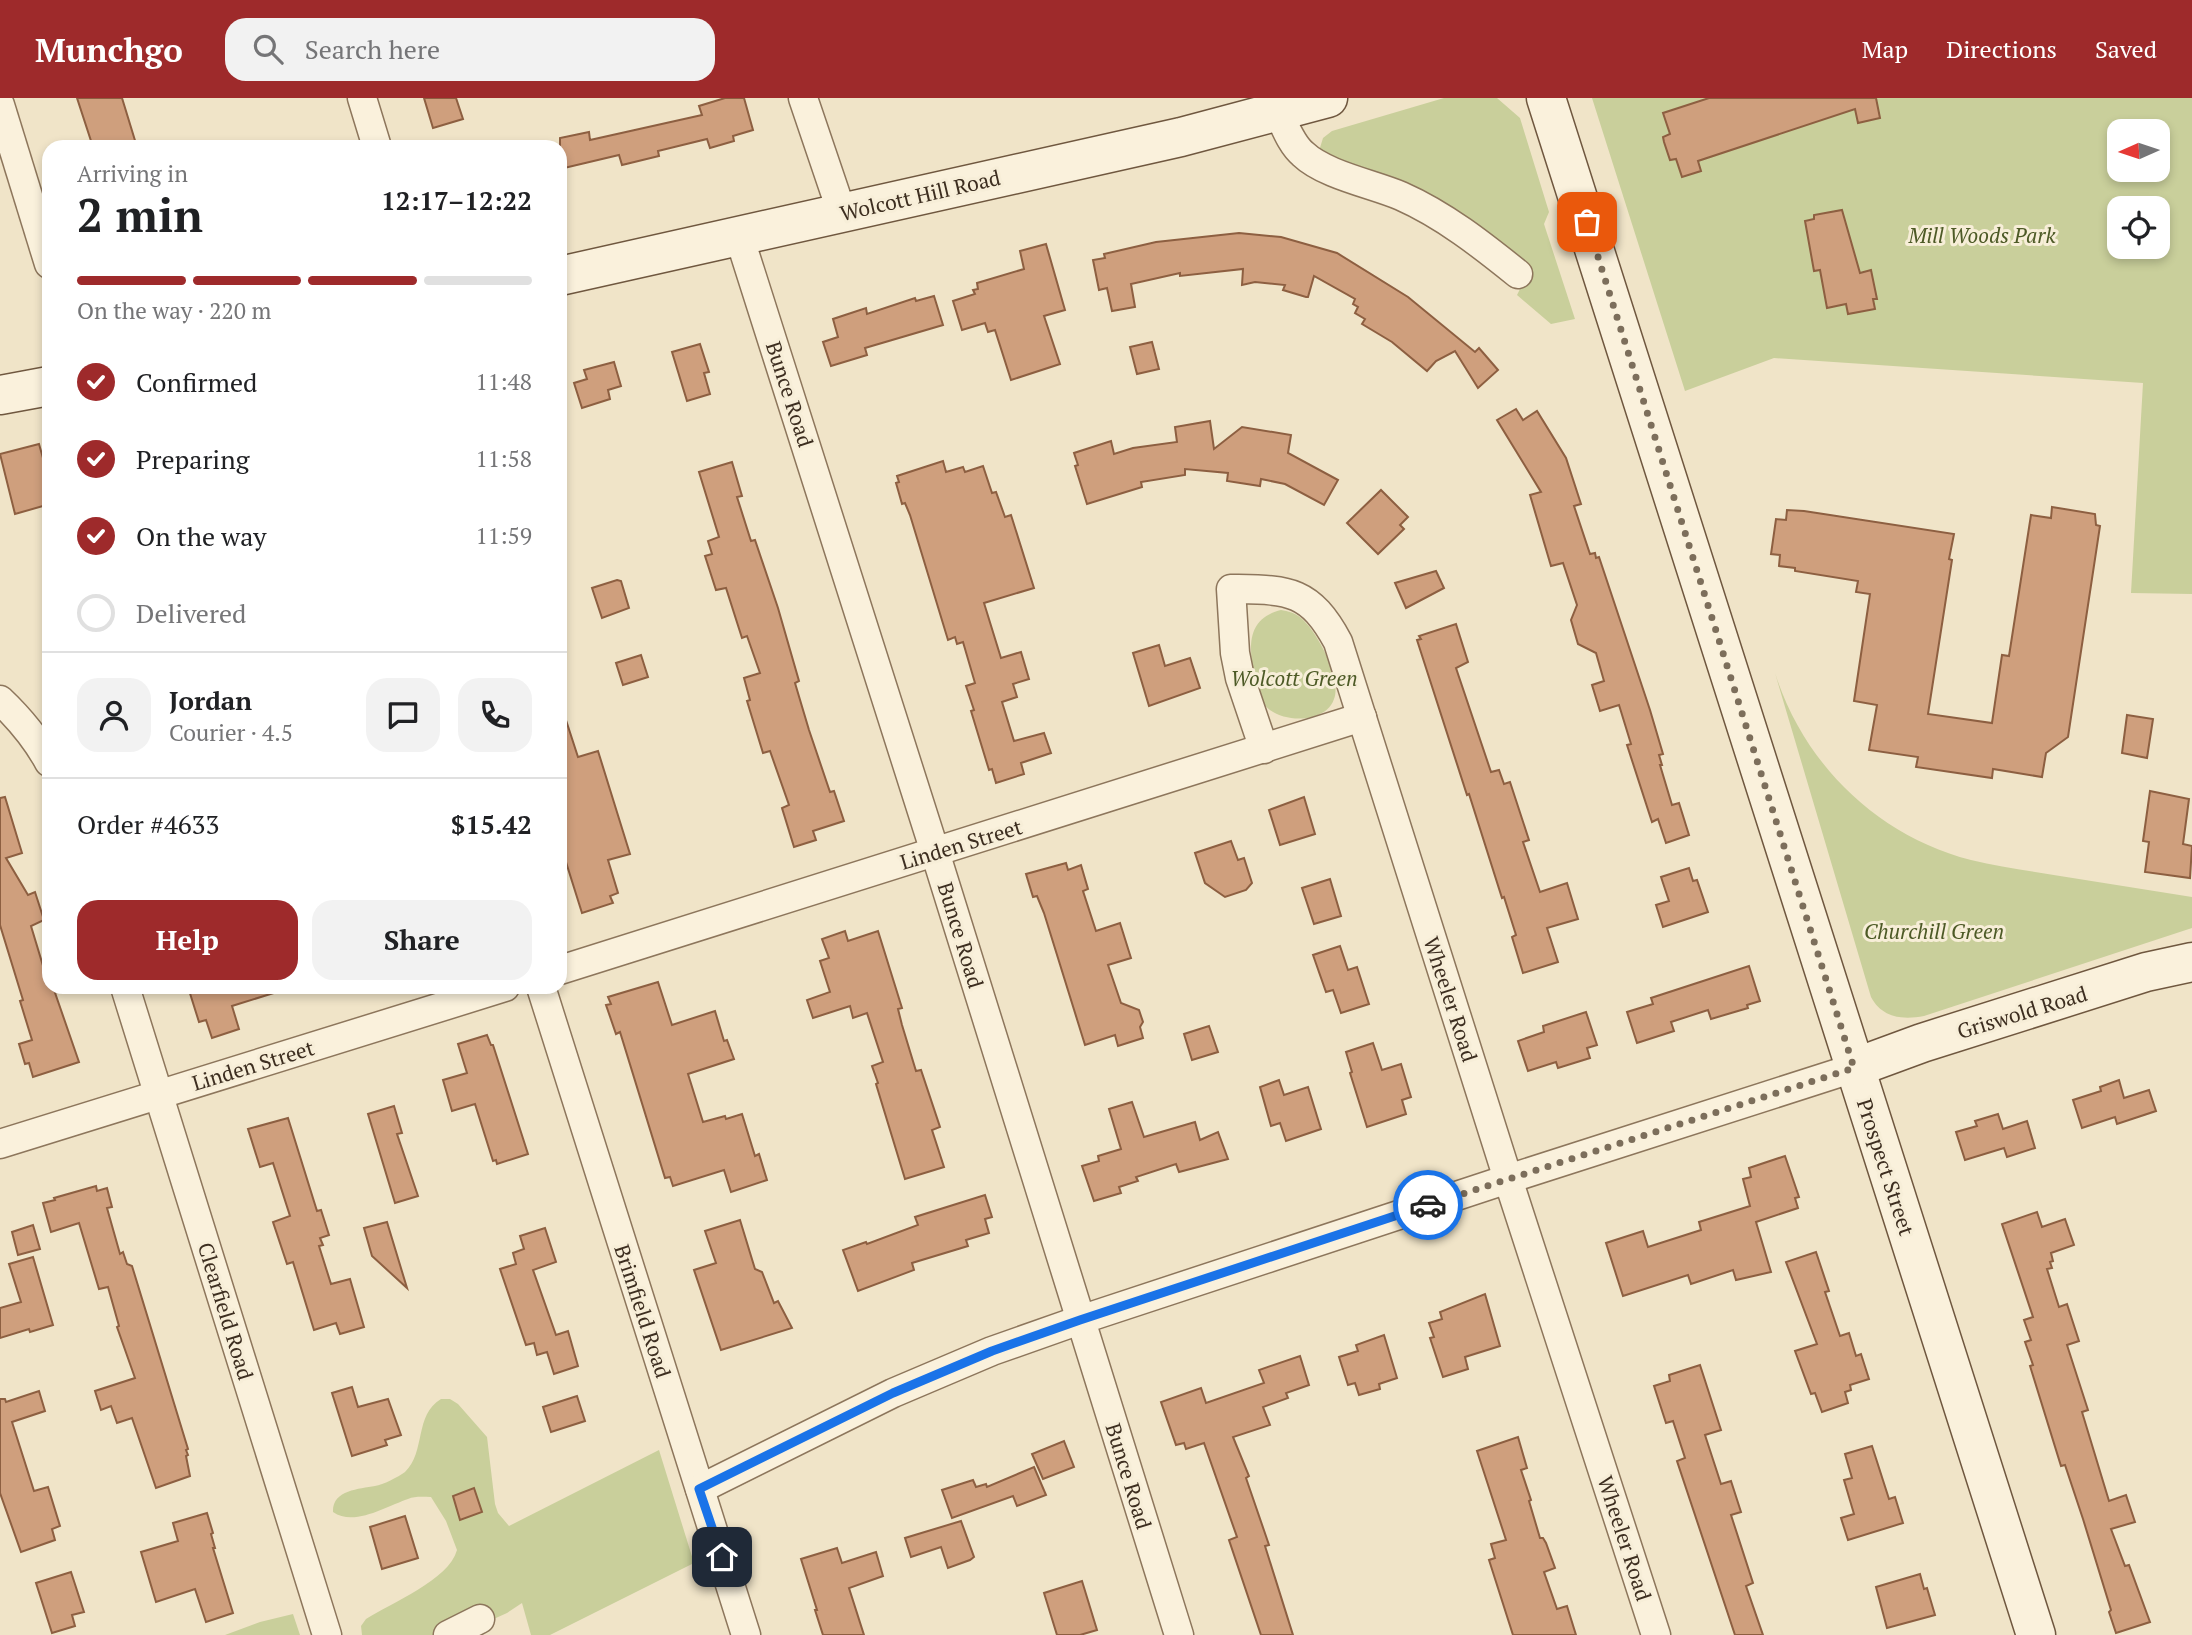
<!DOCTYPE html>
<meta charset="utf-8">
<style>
body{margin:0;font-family:"PT Serif",serif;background:#f2f2f2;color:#202124;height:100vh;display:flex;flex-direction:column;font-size:26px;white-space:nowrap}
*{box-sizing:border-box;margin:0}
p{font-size:23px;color:#757577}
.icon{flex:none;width:38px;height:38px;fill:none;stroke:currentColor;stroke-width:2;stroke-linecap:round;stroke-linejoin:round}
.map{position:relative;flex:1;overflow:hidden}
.panel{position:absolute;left:42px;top:42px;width:525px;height:854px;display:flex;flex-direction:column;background:#fff;border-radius:21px;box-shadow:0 4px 10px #0003}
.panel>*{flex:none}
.needle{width:46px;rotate:267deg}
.controls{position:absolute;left:2107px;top:21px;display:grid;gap:14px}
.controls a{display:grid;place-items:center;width:63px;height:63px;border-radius:14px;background:#fff;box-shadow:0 4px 10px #0003;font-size:35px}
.pin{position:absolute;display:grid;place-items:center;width:60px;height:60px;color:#fff;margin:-30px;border-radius:14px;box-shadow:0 4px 10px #0006}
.courier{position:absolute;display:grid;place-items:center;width:70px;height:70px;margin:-35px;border:5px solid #1a73e8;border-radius:50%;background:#fff;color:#222;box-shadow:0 2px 9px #0007}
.head em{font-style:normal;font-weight:600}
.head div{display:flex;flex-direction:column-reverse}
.head{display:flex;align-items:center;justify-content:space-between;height:119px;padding:0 35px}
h1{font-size:46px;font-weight:600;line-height:52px}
.bar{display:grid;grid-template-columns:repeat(4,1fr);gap:10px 7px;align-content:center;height:84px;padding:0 35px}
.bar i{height:9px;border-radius:5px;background:#e0e0e0}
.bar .selected{background:#9e2a2b}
.bar p{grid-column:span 4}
.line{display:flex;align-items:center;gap:18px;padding:0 35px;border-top:2px solid #e0e0e0}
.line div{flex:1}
.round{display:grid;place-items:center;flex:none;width:74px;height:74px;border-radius:21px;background:#f2f2f2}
ol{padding:0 35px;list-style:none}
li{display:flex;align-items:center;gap:21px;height:77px}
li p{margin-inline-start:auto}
li .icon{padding:7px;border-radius:50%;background:#9e2a2b;color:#fff;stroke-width:4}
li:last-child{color:#757577}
li i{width:38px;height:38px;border:4px solid #e0e0e0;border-radius:50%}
.primary-button{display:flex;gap:14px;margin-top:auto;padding:14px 35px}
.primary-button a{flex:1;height:80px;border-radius:21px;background:#9e2a2b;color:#fff;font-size:28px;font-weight:600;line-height:80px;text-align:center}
.primary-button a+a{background:#f2f2f2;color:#202124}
header{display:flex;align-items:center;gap:42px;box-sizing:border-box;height:98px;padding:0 35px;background:#9e2a2b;color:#fff}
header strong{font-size:33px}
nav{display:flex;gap:38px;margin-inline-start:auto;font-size:24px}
.search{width:490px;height:63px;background:#f2f2f2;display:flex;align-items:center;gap:18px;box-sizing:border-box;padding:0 24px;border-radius:21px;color:#757577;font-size:26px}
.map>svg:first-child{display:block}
.green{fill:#c9cf9b;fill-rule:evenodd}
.building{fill:#cf9f7d;stroke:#8d5f41;stroke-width:2}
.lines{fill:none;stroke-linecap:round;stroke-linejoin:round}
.street-casing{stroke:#8d765c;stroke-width:31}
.secondary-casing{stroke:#6f573f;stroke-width:41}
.street{stroke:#faf1dc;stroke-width:28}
.secondary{stroke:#faf1dc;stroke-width:38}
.done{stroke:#7c6e5b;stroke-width:7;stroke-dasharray:0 12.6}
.route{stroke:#1a73e8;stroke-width:9}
.labels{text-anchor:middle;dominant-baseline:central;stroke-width:6;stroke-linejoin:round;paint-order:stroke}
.street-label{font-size:21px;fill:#3d2e20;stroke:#f7eed8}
.park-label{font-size:21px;font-style:italic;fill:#4d5a26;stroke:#f7eed8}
</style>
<header>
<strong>Munchgo</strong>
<div class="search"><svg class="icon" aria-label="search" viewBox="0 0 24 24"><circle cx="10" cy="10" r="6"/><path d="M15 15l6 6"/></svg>Search here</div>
<nav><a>Map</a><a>Directions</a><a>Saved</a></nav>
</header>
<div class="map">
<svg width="2192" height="1537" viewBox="0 0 2192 1537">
<rect width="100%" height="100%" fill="#f0e4c8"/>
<g class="green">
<path d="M1444 0H1497L1520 20 1549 114 1544 126 1575 221 1551 226 1517 197 1527 177C1483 146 1440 113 1394 84 1371 69 1342 68 1319 53L1323 40 1332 33Z"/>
<path d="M1592 0H2192V496L2131 495 2143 285 1774 260 1685 293ZM2119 33H2158V72H2119ZM2119 110H2158V149H2119Z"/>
<path d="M1281 512C1288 513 1295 515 1301 520 1317 533 1342 581 1334 601 1331 610 1324 615 1315 618 1299 624 1271 620 1262 603 1257 594 1255 583 1253 572 1249 546 1248 520 1281 512Z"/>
<path d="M1775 575C1804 666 1877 738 1971 762 2000 769 2030 773 2060 778 2104 785 2148 792 2192 799V830L1924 918C1903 922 1882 920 1871 899Z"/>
<path d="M441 1301H450L458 1306 487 1339 495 1406 498 1415 509 1428 659 1352 694 1465 550 1537H531L522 1505 507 1515 458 1537H362L361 1528 366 1521C391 1505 449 1482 457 1452L446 1423 431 1399C423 1399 415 1398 408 1401 387 1408 354 1429 333 1414 332 1392 359 1391 375 1388 383 1387 398 1379 405 1374 426 1354 414 1317 441 1301Z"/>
<polygon points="293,1516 300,1537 225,1537 260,1524"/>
</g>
<g class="building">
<polygon points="77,0 122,0 137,49 93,49"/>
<polygon points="424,0 456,0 463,21 433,30"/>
<polygon points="725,0 744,0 753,32 733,38 734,43 710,50 707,41 658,53 659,58 622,67 619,57 560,71 560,40 589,34 590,42 702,17 699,8"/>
<polygon points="1709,0 1876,0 1880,20 1858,25 1855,11 1698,63 1701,73 1682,79 1676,61 1670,62 1664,44 1663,39 1670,36 1663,15"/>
<polygon points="1842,112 1860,175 1871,172 1877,201 1873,201 1875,211 1848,216 1846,206 1827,210 1820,172 1814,173 1805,123 1814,121 1814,117"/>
<polygon points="1239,135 1281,139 1337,155 1408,199 1475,254 1479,250 1498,272 1478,290 1455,253 1436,263 1427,273 1392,244 1362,226 1365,221 1355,215 1358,209 1353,206 1355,201 1314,178 1308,199 1306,199 1283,192 1285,187 1255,184 1242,187 1243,171 1180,178 1180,175 1131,186 1135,209 1112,213 1107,190 1099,192 1093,162 1105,160 1104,156 1156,144"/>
<polygon points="1046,146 1065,212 1044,218 1060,266 1011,282 995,232 988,234 985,225 962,232 953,203 975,196 973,192 978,191 977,185 1024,171 1020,153"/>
<polygon points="934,198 943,227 865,250 867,257 831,268 823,244 838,239 833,221 866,210 867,216 915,200 916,203"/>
<polygon points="1152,244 1159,271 1137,276 1130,249"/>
<polygon points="700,246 709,274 704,275 710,296 687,303 672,254"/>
<polygon points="614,264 621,288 608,292 610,301 582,310 574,285 587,281 584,272"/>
<polygon points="1516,311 1523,322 1537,313 1566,360 1581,406 1574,408 1590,456 1595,455 1596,460 1599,459 1650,612 1663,656 1659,657 1662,667 1660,667 1672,707 1679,705 1689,737 1666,745 1658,721 1652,724 1627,647 1631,646 1619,607 1600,613 1592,587 1604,583 1596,555 1578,546 1571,522 1577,507 1563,465 1551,468 1530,397 1541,394 1497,322"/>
<polygon points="1210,323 1214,351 1242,329 1291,337 1288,355 1338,382 1324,407 1285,386 1261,381 1260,388 1227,383 1228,375 1185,371 1185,377 1141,384 1142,389 1087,406 1075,368 1078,367 1074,355 1111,343 1114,356 1133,350 1177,344 1175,329"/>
<polygon points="39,346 45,367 49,366 49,403 43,405 43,408 15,416 0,356"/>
<polygon points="943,363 946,374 963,369 965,374 983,368 992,395 996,394 1005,419 1011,417 1034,490 984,505 1001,560 1021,554 1029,581 1013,586 1017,599 1002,604 1014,643 1044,635 1051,655 1021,665 1024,676 996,685 992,671 989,672 971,613 974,612 966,588 975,585 963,544 957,546 955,539 948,542 910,417 905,405 902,406 896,385 899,384 897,378"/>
<polygon points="732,364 742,398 737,399 751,443 755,442 778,510 799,583 795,585 809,632 830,694 834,693 844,723 813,733 816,742 794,749 782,710 789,707 770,653 763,655 747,603 750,602 744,580 760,575 747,538 742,540 726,490 716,492 705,458 712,456 708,443 719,439 699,374"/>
<polygon points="1381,392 1408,419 1400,427 1404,431 1378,456 1347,425"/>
<polygon points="2052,409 2095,416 2096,427 2100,428 2068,639 2046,655 2042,679 1993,671 1992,680 1916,669 1918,659 1869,652 1877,607 1854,603 1870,496 1856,494 1858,483 1795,473 1795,470 1779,468 1780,457 1771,456 1776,421 1786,422 1787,412 1804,413 1954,436 1949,461 1952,462 1928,616 1992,625 2002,557 2009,558 2031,417 2051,420"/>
<polygon points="1436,473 1444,490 1406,510 1395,485"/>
<polygon points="617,482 621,483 629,510 602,520 592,490"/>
<polygon points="1456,526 1468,564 1456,570 1491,674 1499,672 1504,686 1510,684 1529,742 1523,744 1540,794 1567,785 1578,821 1547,830 1558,864 1523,875 1512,839 1516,837 1504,799 1502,800 1469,696 1467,697 1417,542 1421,541 1419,538"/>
<polygon points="1159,547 1165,568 1190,560 1200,590 1149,608 1133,555"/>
<polygon points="641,557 648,579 623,587 616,565"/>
<polygon points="564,616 578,659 598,653 630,756 608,762 618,795 610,798 613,805 582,815 560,745 560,617"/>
<polygon points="2127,617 2153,621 2147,660 2122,655"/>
<polygon points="2150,693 2189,701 2183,746 2192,748 2190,780 2145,774 2149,744 2143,743"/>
<polygon points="5,699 22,755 6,760 28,797 35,794 44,822 31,828 44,871 47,871 49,878 49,889 53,889 79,964 33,979 29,965 25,966 19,946 32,942 20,903 23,902 0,827 0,700"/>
<polygon points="1304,699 1315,736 1280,747 1269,712"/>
<polygon points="1231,743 1238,762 1244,760 1252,785 1246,792 1225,799 1205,785 1195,755"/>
<polygon points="1066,765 1068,772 1081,767 1088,791 1083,793 1096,833 1120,825 1131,860 1108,867 1121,905 1139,912 1143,924 1140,929 1143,940 1118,948 1115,937 1085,947 1044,815 1037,798 1033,799 1026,776"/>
<polygon points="1689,770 1693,783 1697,782 1708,814 1663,829 1656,807 1669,803 1661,779"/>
<polygon points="1330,781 1341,818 1314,826 1302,790"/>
<polygon points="845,833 848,843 878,833 902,910 898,911 902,927 916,973 921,972 940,1029 932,1032 944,1069 905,1081 876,986 878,985 872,968 883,964 867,915 853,920 850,908 813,920 807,902 830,894 820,863 829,860 822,841"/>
<polygon points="1340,848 1348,872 1357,869 1369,906 1341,915 1333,892 1326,894 1313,857"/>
<polygon points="1749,868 1760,903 1747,907 1748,910 1711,921 1708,912 1671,924 1674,933 1637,945 1627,914 1653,906 1651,900"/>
<polygon points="658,884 672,927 715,913 724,943 727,942 734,961 688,976 703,1024 725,1018 726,1021 742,1016 755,1058 759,1056 767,1082 731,1094 724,1072 673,1088 670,1079 665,1080 620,934 616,936 606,907 611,906 608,899"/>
<polygon points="188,889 277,889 277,894 232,908 239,931 212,940 206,922 199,924"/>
<polygon points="1586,914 1597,947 1587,950 1590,960 1558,970 1556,964 1528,973 1518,943 1544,934 1543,928"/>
<polygon points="1209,928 1218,954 1192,962 1184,936"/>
<polygon points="487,937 491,947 493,947 528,1056 497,1066 496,1062 493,1063 475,1006 452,1013 443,982 467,975 458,946"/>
<polygon points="1373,945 1382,972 1401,966 1411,999 1402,1002 1406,1016 1367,1029 1350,975 1352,974 1346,954"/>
<polygon points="1279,982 1284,997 1308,989 1321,1031 1286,1043 1280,1025 1271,1028 1260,989"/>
<polygon points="2119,982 2124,1000 2149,992 2156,1013 2117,1026 2115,1019 2082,1030 2073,1002 2101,993 2100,989"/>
<polygon points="1132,1004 1144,1039 1195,1024 1200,1042 1218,1034 1228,1061 1179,1074 1176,1066 1136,1079 1138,1083 1119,1089 1121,1095 1094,1103 1082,1068 1099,1063 1098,1058 1121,1051 1109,1011"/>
<polygon points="394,1008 402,1035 397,1036 418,1098 395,1105 368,1016"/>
<polygon points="1998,1016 2003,1031 2027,1023 2035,1050 2007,1059 2004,1050 1965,1062 1956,1034 1977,1028 1975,1023"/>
<polygon points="288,1020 317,1113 321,1112 329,1137 320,1140 323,1147 319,1148 331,1186 350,1181 364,1229 340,1236 336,1225 314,1232 293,1164 287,1166 273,1124 290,1118 273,1065 260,1069 248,1031"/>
<polygon points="1785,1058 1799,1099 1795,1100 1798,1110 1756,1124 1771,1174 1736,1182 1733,1172 1691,1186 1688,1177 1623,1198 1606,1145 1643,1133 1648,1149 1701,1132 1699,1124 1750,1108 1743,1081 1751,1079 1749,1070"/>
<polygon points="96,1088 97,1093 107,1090 112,1109 107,1110 120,1156 123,1154 127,1166 132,1168 188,1351 186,1352 188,1357 186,1358 190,1378 156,1390 132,1320 117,1325 111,1308 101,1312 95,1293 135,1280 117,1229 119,1228 108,1189 99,1191 79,1125 51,1134 43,1105 55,1102 54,1100"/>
<polygon points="985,1097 992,1119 985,1121 989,1135 966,1142 968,1148 912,1165 914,1172 858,1193 843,1152 866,1144 867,1146 918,1127 915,1119"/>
<polygon points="2037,1114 2042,1129 2065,1121 2074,1147 2051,1155 2053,1163 2050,1164 2052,1170 2047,1171 2059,1209 2067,1206 2079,1243 2067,1247 2088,1312 2082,1314 2109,1403 2126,1397 2135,1424 2111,1431 2125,1468 2129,1467 2150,1524 2116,1535 2109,1514 2111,1512 2083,1421 2065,1367 2061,1368 2030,1268 2033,1267 2025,1244 2031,1242 2024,1222 2033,1219 2002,1126"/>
<polygon points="740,1122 755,1171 762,1174 774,1205 778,1203 792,1230 721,1252 694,1172 716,1165 705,1133"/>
<polygon points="387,1124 407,1190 372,1158 364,1130"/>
<polygon points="33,1127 40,1151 18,1157 12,1134"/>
<polygon points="545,1130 556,1164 533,1172 556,1237 568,1233 578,1268 554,1276 547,1254 537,1257 534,1245 526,1247 500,1171 516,1166 513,1155 524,1151 520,1138"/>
<polygon points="1816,1154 1829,1193 1825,1194 1840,1238 1849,1235 1856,1258 1861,1256 1869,1281 1850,1287 1851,1292 1845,1294 1848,1305 1822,1314 1815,1295 1811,1296 1795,1253 1817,1246 1786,1164"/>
<polygon points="33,1159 53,1227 30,1234 29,1231 0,1240 0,1210 21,1204 9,1166"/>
<polygon points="1485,1196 1500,1248 1465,1259 1468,1271 1443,1279 1430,1240 1434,1239 1429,1225 1442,1221 1440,1214"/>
<polygon points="1384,1237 1397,1280 1379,1286 1380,1291 1359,1297 1355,1285 1348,1287 1339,1259 1358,1253 1356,1247"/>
<polygon points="1300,1258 1309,1287 1286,1295 1288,1300 1263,1309 1270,1327 1233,1339 1249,1378 1246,1380 1269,1447 1265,1448 1293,1537 1261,1537 1229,1442 1237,1439 1204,1345 1186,1351 1184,1345 1176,1347 1161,1304 1201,1290 1206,1305 1264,1285 1259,1272"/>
<polygon points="1700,1267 1721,1332 1705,1337 1721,1386 1731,1383 1741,1414 1731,1417 1753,1485 1746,1488 1763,1537 1735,1537 1677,1363 1685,1360 1673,1323 1666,1325 1654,1288 1670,1283 1669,1277"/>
<polygon points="352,1289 358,1309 388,1301 401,1337 385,1342 387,1347 352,1358 332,1295"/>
<polygon points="39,1293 45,1313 12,1324 34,1393 48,1389 60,1428 52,1431 55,1442 21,1454 0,1395 0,1301 5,1301 6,1304"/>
<polygon points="577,1298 585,1323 551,1334 543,1309"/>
<polygon points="1518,1339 1527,1370 1521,1372 1531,1402 1529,1403 1540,1440 1543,1440 1546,1445 1555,1470 1544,1474 1557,1511 1567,1508 1576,1537 1513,1537 1489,1462 1495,1460 1491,1446 1506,1442 1477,1353"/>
<polygon points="1064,1343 1074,1369 1043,1381 1032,1356"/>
<polygon points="1872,1348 1889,1401 1895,1399 1903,1425 1848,1442 1841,1420 1854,1416 1844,1382 1852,1380 1845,1356"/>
<polygon points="1034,1369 1046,1397 1017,1408 1013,1398 952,1420 942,1392 973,1382 976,1389 986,1386 987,1389"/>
<polygon points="474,1390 482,1414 460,1422 453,1398"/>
<polygon points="207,1415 213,1435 211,1436 215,1450 213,1450 233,1515 206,1524 195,1491 156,1504 141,1454 178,1443 173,1425"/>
<polygon points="405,1418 418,1460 382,1471 370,1429"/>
<polygon points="961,1423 974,1459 970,1462 948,1470 941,1449 911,1459 905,1440"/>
<polygon points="837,1450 842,1465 876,1454 883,1478 849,1490 864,1537 823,1537 815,1512 817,1512 801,1461"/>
<polygon points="71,1474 84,1514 72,1517 75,1528 52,1535 36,1485"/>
<polygon points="1920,1476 1924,1491 1927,1490 1935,1517 1887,1530 1876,1489"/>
<polygon points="1082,1483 1097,1532 1080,1537 1057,1537 1044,1495"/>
</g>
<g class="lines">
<g class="street-casing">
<g id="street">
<polyline points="362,0 377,49"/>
<polyline points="803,0 842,115"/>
<polyline points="0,7 49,166"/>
<path d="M1278 14C1285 28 1291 46 1303 56 1325 77 1373 86 1401 98 1444 117 1482 147 1518 176"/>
<polyline points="739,138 935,754 1179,1537"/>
<path d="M0 602C20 621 36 640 49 664"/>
<path d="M1264 651 1240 580 1235 555 1231 491C1287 492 1309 490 1338 544L1508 1081 1656 1537"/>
<polyline points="560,872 1362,619"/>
<polyline points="125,889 327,1537"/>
<polyline points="541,889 746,1537"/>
<polyline points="0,1046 505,889"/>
<polyline points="700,1391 893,1295 992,1253 1080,1222 1508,1081 1854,970"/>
<polyline points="448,1537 480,1521"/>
</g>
</g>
<g class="secondary-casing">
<g id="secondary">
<polyline points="1546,0 2036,1537"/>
<polyline points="560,178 1181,39 1328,0"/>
<polyline points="0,297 49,288"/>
<polyline points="1854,970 1922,945 2146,874 2192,864"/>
</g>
</g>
<use href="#street" class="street"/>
<use href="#secondary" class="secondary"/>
</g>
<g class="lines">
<polyline class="done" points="1428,1107 1854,970 1587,124"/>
<polyline class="route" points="722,1459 699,1391 893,1295 992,1253 1080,1222 1428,1107"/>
</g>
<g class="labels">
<g class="street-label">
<text transform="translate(920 97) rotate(-13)">Wolcott Hill Road</text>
<text transform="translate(790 296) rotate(72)">Bunce Road</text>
<text transform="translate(961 746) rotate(-17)">Linden Street</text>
<text transform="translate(961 837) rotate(73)">Bunce Road</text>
<text transform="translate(1451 901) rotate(72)">Wheeler Road</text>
<text transform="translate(2022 914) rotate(-17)">Griswold Road</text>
<text transform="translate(253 967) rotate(-17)">Linden Street</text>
<text transform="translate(1886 1069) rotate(72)">Prospect Street</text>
<text transform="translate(226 1213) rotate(73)">Clearfield Road</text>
<text transform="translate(643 1213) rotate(72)">Brimfield Road</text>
<text transform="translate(1129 1378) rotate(73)">Bunce Road</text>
<text transform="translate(1625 1440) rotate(72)">Wheeler Road</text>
</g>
<g class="park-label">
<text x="1982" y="137">Mill Woods Park</text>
<text x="1294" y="580">Wolcott Green</text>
<text x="1934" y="833">Churchill Green</text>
</g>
</g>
</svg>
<div class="controls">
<a><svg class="needle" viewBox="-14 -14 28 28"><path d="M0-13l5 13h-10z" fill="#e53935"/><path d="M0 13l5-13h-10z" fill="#757577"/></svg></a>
<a><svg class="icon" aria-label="locate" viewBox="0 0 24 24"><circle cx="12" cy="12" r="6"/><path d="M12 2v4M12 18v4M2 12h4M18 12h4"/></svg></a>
</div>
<div class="pin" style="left:1587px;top:124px;background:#ea580c"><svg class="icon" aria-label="bag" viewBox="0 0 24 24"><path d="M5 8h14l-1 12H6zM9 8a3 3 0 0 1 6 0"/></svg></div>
<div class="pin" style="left:722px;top:1459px;background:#1f2937"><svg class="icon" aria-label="home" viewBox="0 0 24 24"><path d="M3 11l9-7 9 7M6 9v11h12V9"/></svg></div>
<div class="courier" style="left:1428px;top:1107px"><svg class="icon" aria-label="car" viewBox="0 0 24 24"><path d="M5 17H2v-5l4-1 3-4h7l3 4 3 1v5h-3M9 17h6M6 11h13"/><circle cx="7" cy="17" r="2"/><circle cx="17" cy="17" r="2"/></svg></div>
<section class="panel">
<div class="head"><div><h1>2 min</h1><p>Arriving in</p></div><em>12:17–12:22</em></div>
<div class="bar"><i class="selected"></i><i class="selected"></i><i class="selected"></i><i></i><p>On the way · 220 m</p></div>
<ol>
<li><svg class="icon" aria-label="check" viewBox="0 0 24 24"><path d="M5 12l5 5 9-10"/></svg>Confirmed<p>11:48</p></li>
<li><svg class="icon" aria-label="check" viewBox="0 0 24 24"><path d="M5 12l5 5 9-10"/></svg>Preparing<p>11:58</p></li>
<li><svg class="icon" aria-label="check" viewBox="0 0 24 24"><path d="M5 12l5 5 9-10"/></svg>On the way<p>11:59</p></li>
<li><i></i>Delivered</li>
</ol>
<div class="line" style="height:126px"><a class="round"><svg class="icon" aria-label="person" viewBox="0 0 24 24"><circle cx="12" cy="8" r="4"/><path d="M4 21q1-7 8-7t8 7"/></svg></a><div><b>Jordan</b><p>Courier · 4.5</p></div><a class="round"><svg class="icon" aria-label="chat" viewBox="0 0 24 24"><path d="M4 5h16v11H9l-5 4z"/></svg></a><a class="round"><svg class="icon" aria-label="phone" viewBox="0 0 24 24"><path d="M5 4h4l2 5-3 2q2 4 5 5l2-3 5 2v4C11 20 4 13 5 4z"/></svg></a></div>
<div class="line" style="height:91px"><div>Order #4633</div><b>$15.42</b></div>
<div class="primary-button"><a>Help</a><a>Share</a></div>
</section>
</div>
